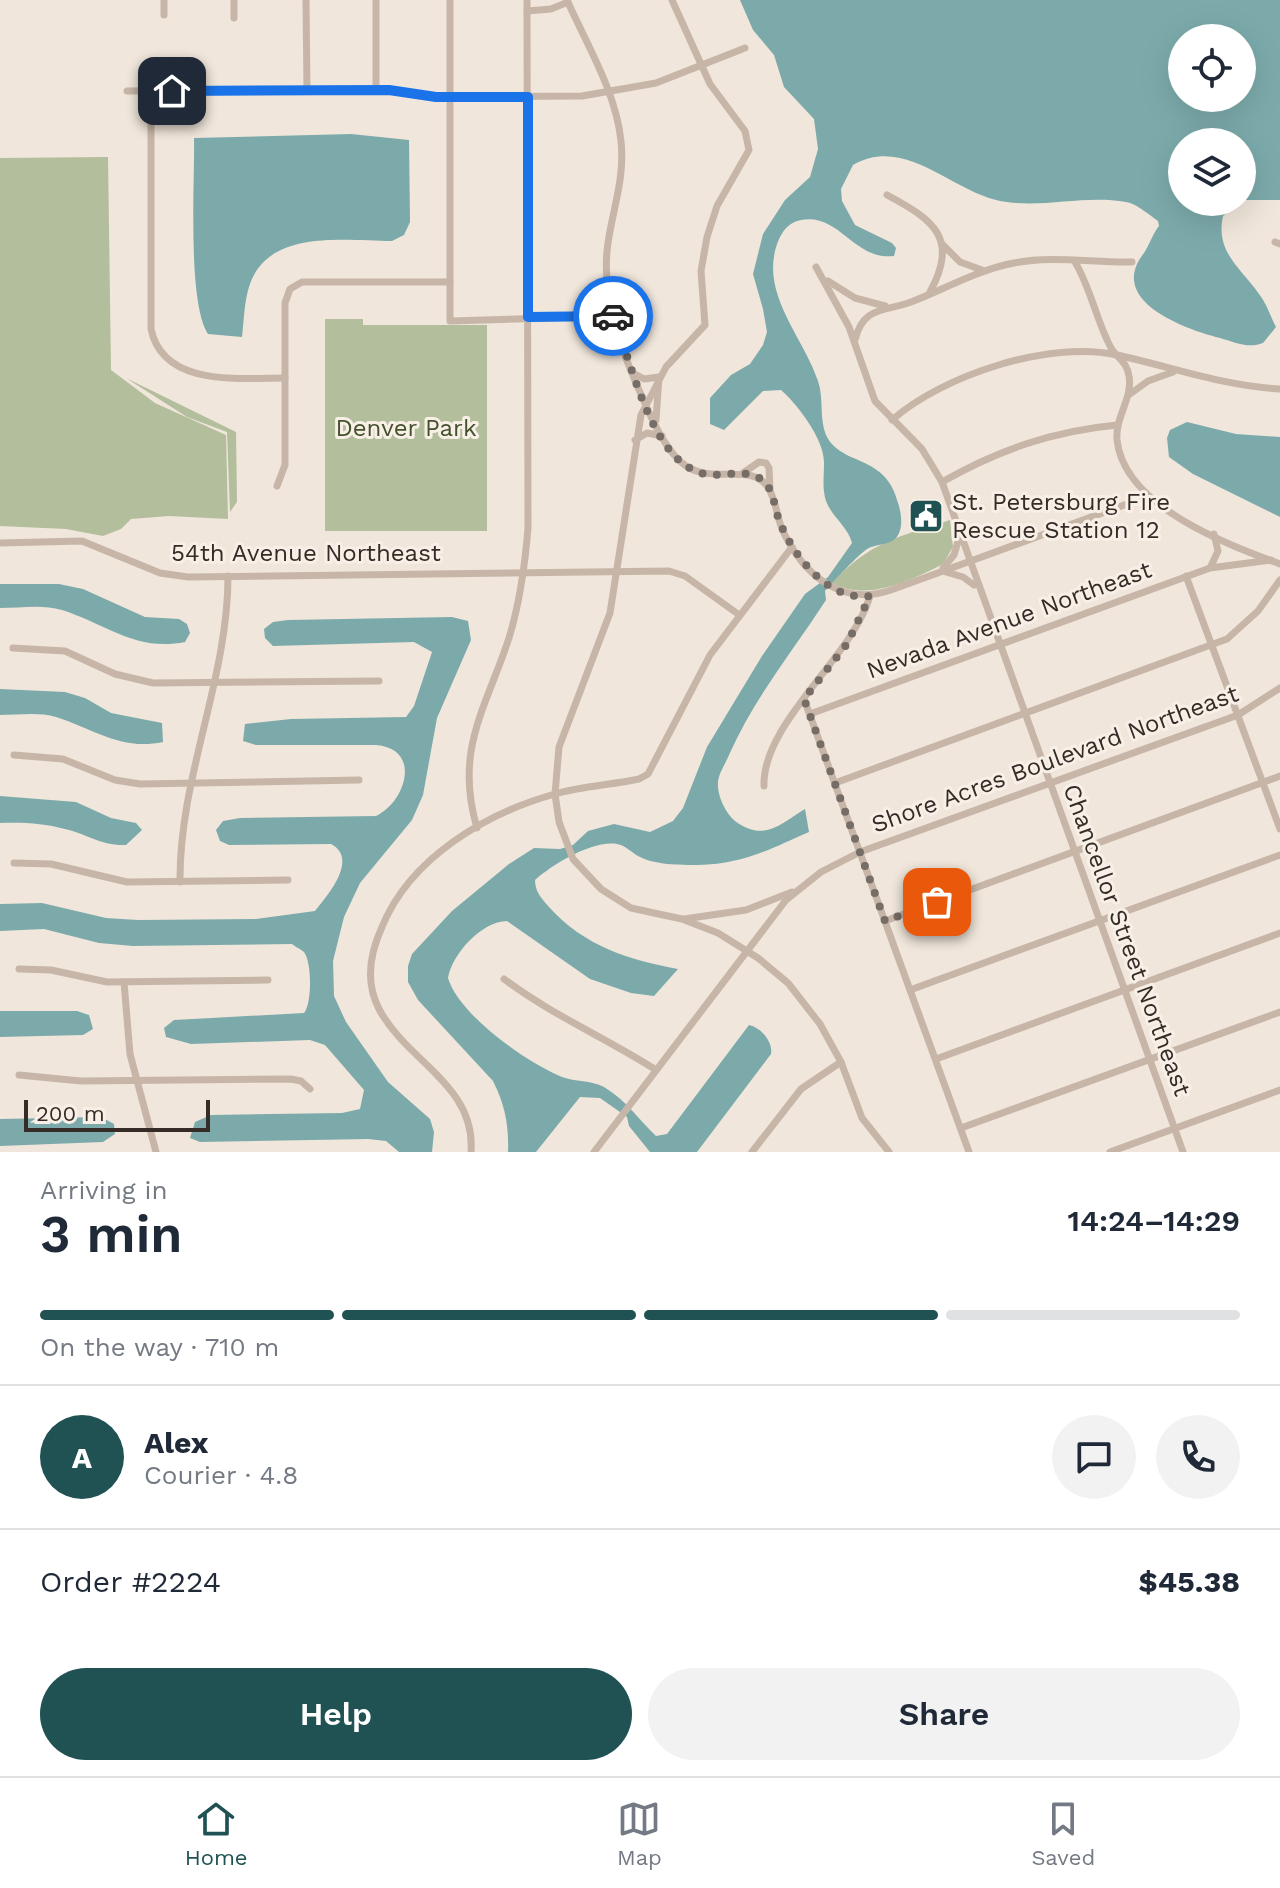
<!DOCTYPE html>
<meta charset="utf-8">
<style>
body{margin:0;font-family:"Work Sans",sans-serif;background:#f2f2f3;color:#1f2937;height:100vh;display:flex;flex-direction:column;font-size:30px;white-space:nowrap}
*{box-sizing:border-box;margin:0}
p{font-size:26px;color:#747a83}
.icon{flex:none;width:44px;height:44px;fill:none;stroke:currentColor;stroke-width:2;stroke-linecap:round;stroke-linejoin:round}
.map{position:relative;height:1152px;overflow:hidden}
.details{display:flex;flex-direction:column;background:#fff;flex:1}
.details>*{flex:none}
.buttons{position:absolute;left:1168px;top:24px;display:grid;gap:16px}
.buttons a{display:grid;place-items:center;width:88px;height:88px;border-radius:50%;background:#fff;box-shadow:0 8px 32px #0002;font-size:40px}
.scale{position:absolute;left:24px;bottom:20px;width:186px;box-sizing:border-box;padding-left:8px;border:4px solid #352c28;border-top:0;font-size:22px;line-height:28px;white-space:nowrap;color:#352c28;-webkit-text-stroke:6px #f8f0e7;paint-order:stroke}
.pin{position:absolute;display:grid;place-items:center;width:68px;height:68px;color:#fff;margin:-34px;border-radius:16px;box-shadow:0 4px 12px #0006}
.courier{position:absolute;display:grid;place-items:center;width:80px;height:80px;margin:-40px;border:6px solid #1a73e8;border-radius:50%;background:#fff;color:#222;box-shadow:0 2px 10px #0007}
.summary em{font-style:normal;font-weight:600}
.summary div{display:flex;flex-direction:column-reverse}
.summary{display:flex;align-items:center;justify-content:space-between;height:136px;padding:0 40px}
h1{font-size:52px;font-weight:600;line-height:60px}
.bar{display:grid;grid-template-columns:repeat(4,1fr);gap:12px 8px;align-content:center;height:96px;padding:0 40px}
.bar i{height:10px;border-radius:6px;background:#e0e1e3}
.bar .on{background:#205153}
.bar p{grid-column:span 4}
.line{display:flex;align-items:center;gap:20px;padding:0 40px;border-top:2px solid #e0e1e3}
.line div{flex:1}
.round{display:grid;place-items:center;flex:none;width:84px;height:84px;border-radius:42px;background:#f2f2f3}
.primary-button{display:flex;gap:16px;margin-top:auto;padding:16px 40px}
.primary-button a{flex:1;height:92px;border-radius:48px;background:#205153;color:#fff;font-size:32px;font-weight:600;line-height:92px;text-align:center}
.primary-button a+a{background:#f2f2f3;color:#1f2937}
.tab-bar{display:flex;justify-content:space-around;align-items:center;height:112px;border-top:2px solid #e0e1e3;background:#fff;font-size:22px;color:#747a83}
.tab-bar a{display:grid;justify-items:center;gap:4px}
.tab-bar .on{color:#205153}
.map>svg:first-child{display:block}
.green{fill:#b3be9c}
.water{fill:#7caaab;fill-rule:evenodd}
.lines{fill:none;stroke-linecap:round;stroke-linejoin:round}
.minor{stroke:#c7b6a8;stroke-width:7}
.done{stroke:#766d67;stroke-width:8;stroke-dasharray:0 14.4}
.route{stroke:#1a73e8;stroke-width:10}
.labels{text-anchor:middle;dominant-baseline:central;stroke-width:6;stroke-linejoin:round;paint-order:stroke}
.park-label{font-size:24px;fill:#44512d;stroke:#f8f0e7}
.poi-label{font-size:24px;fill:#352c28;stroke:#f8f0e7;text-anchor:start}
.street-label{font-size:24px;fill:#352c28;stroke:#f8f0e7}
</style>
<div class="map">
<svg width="1280" height="1152" viewBox="0 0 1280 1152">
<rect width="100%" height="100%" fill="#f0e6db"/>
<g class="green">
<polygon points="108,157 111,370 155,403 226,435 228,519 169,516 131,519 121,529 103,536 66,529 0,526 0,158"/>
<polygon points="325,319 363,319 363,325 487,325 487,531 325,531"/>
<polygon points="126,378 236,432 237,502 230,512 227,432 187,417"/>
<path d="M950 520 953 547 943 564C910 581 867 602 832 583 871 541 899 537 950 520Z"/>
</g>
<g class="water">
<path d="M740 0H1280V200H1242V142H1182V202H1238L1223 216C1215 252 1241 268 1259 294 1267 304 1271 318 1276 327L1263 343C1248 349 1234 342 1220 338 1185 329 1106 301 1144 253 1150 244 1153 233 1159 226L1158 221C1148 214 1137 204 1126 202 1083 194 1039 210 996 200 948 188 904 136 853 165L841 189 842 201 855 225 892 243 896 248 894 256C854 261 840 213 801 220 790 222 784 229 779 239 757 291 802 334 818 381 824 398 819 418 826 435 841 467 886 453 898 503 901 512 903 525 899 533 894 546 877 543 867 549 859 554 832 583 825 591L826 600C793 651 754 698 729 755 726 763 718 774 718 783 717 795 725 813 735 821 765 843 781 823 805 809L809 832C770 849 744 864 698 865 680 865 654 865 638 856 631 852 625 845 617 844 592 840 552 865 535 880 535 892 542 899 549 907 584 946 629 960 678 969L654 996 631 993 590 979 507 921C482 921 452 954 448 978 459 1015 527 1063 562 1077 575 1082 591 1080 604 1087 626 1100 638 1119 656 1136L667 1134 749 1025C762 1028 773 1042 771 1054L697 1152H650L629 1126 627 1117 600 1098 580 1097 536 1152H508C509 1125 505 1105 493 1081L418 1000 408 982V966L412 954 452 911 509 864 534 848 560 849 573 845 588 831 614 824 650 832 673 821 683 808 707 747 762 656 805 594 828 577 852 543C848 527 832 517 826 501 822 488 824 478 824 464 825 440 798 405 781 390L763 391 724 430 710 424V398L731 375 750 364 763 345 767 332 763 309 753 274 763 234 785 200 810 177 818 149 814 119 784 87 774 55 753 30ZM1182 38H1242V98H1182Z"/>
<path d="M351 134 409 140 410 222 404 235 392 241C344 241 267 228 249 287 244 303 244 321 242 337L208 334C187 301 195 182 194 138Z"/>
<polygon points="1187,422 1236,434 1280,437 1280,517 1193,474 1169,457 1167,438 1170,430"/>
<path d="M0 584H59L83 589 145 617 179 619 187 624 190 633 185 642C136 652 106 624 62 610 42 604 20 608 0 608Z"/>
<path d="M452 617 468 621 471 640 437 718 423 795 412 820 360 883 344 917 333 961 334 996 346 1022 388 1082 430 1119 434 1132 432 1152H399L386 1141 368 1139 200 1142 190 1138 195 1122 211 1115 342 1113 360 1109 364 1090 325 1045 310 1040 191 1044 166 1037 164 1028 174 1020 304 1013C312 1003 312 963 304 952 302 950 294 946 292 944L133 946 99 943 44 929 0 931V904L42 903 106 918 138 920 256 919 315 911C328 895 359 859 331 844L229 845 220 841 216 830 223 821 240 818 376 816C405 803 423 749 376 745H256L243 741 245 724 291 719 406 717 414 706 432 652 414 642 273 646 265 638 264 629 273 622 288 620Z"/>
<path d="M0 689 65 692 85 698 111 713 162 723 163 742C121 751 94 729 56 717 39 712 18 715 0 715Z"/>
<path d="M0 796 76 802 111 818 136 823 142 830 126 845C101 846 87 834 65 829 43 823 22 822 0 823Z"/>
<polygon points="0,1011 77,1011 89,1015 93,1029 83,1035 0,1037"/>
<polygon points="101,1117 114,1124 115,1134 103,1142 0,1146 0,1119"/>
</g>
<g class="lines">
<g class="minor">
<polyline points="306,0 307,90"/>
<polyline points="376,0 376,90"/>
<polyline points="450,0 450,321 614,316"/>
<path d="M567 0C587 45 616 92 621 141 625 178 613 208 608 243 600 296 622 353 644 401 653 422 667 453 686 466 714 485 753 461 769 489 776 501 777 517 782 529 803 575 841 607 891 590L1146 497"/>
<polyline points="672,0 710,84 745,131 749,150 717,206 707,237 701,271 705,325 666,367 641,415 610,613 559,747 555,794 559,822 573,859 601,889 631,908 682,919 718,933 758,958 788,983 820,1024 841,1062 862,1118 889,1152"/>
<polyline points="527,11 551,9 568,2"/>
<polyline points="164,15 164,0"/>
<polyline points="234,18 234,0"/>
<polyline points="127,91 389,90 436,97 582,96 656,83 745,48"/>
<path d="M151 92V329C163 387 239 378 285 378"/>
<path d="M887 195C934 220 959 238 930 292"/>
<polyline points="1275,242 1280,244"/>
<polyline points="943,245 960,262 982,270"/>
<path d="M1075 262C1091 289 1096 319 1110 346 1116 358 1127 361 1129 376 1133 399 1115 416 1117 440 1124 506 1226 544 1280 564"/>
<polyline points="816,267 849,327 875,401 922,449 942,482 1183,1152"/>
<polyline points="828,281 855,298 885,306"/>
<path d="M855 340C863 306 884 312 911 302 945 289 977 270 1014 263 1052 255 1094 263 1132 262"/>
<polyline points="633,373 644,379 659,377 656,420"/>
<polyline points="1130,394 1148,381 1173,372"/>
<path d="M892 420C943 375 1050 340 1117 355 1172 367 1223 386 1280 389"/>
<polyline points="635,440 647,433 662,436"/>
<polyline points="743,473 759,462 766,463 769,468 770,489"/>
<path d="M942 482C998 450 1053 431 1117 425"/>
<polyline points="277,486 285,465 285,303 290,289 302,282 450,282"/>
<polyline points="0,543 82,541 160,573 188,577 669,571 685,576 738,614"/>
<polyline points="1211,566 1218,551 1214,534"/>
<polyline points="943,568 954,555 959,538"/>
<polyline points="946,572 963,577 974,585"/>
<polyline points="1186,576 1280,829"/>
<polyline points="13,648 65,651 115,674 153,683 379,681"/>
<polyline points="804,699 969,1152"/>
<polyline points="810,714 1210,568 1271,560"/>
<polyline points="14,755 63,759 115,780 140,784 359,780"/>
<polyline points="835,783 1227,639 1258,611 1280,580"/>
<path d="M764 786C762 723 852 658 870 596"/>
<path d="M477 828C454 750 486 708 509 638 520 602 525 565 528 528L527 0"/>
<polyline points="14,863 51,864 127,882 288,880"/>
<path d="M180 882C179 777 228 680 228 576"/>
<polyline points="684,919 746,910 792,892"/>
<polyline points="885,921 1280,776"/>
<polyline points="19,969 51,970 107,982 268,980"/>
<path d="M504 979C552 1015 606 1038 656 1070"/>
<polyline points="124,982 130,1054 156,1152"/>
<polyline points="910,990 1280,855"/>
<polyline points="936,1059 1280,933"/>
<polyline points="19,1075 81,1081 291,1079 301,1081 310,1089"/>
<polyline points="961,1128 1280,1012"/>
<path d="M471 1152C476 1085 407 1062 379 1009 365 982 370 953 382 927 410 858 486 813 555 794 582 786 611 785 639 779L648 774 710 655 792 547"/>
<polyline points="594,1152 786,900 821,872 860,852 1238,715 1280,688"/>
<polyline points="752,1152 801,1089 841,1062"/>
<polyline points="1110,1152 1280,1090"/>
</g>
</g>
<g class="lines">
<path class="done" d="M613 316C631 359 649 454 698 472 721 481 750 463 767 485 775 496 775 513 781 525 795 558 830 602 870 596L847 644 804 699 885 921 937 902"/>
<polyline class="route" points="172,91 389,90 436,97 528,97 528,317 613,316"/>
</g>
<defs>
<g id="civic-square" transform="scale(1.8)"><rect x="-9" y="-9" width="18" height="18" rx="4" fill="#205153" stroke="#f8f0e7"/><path d="M-.6-6.5H3V-4.5H.6V-3L4-1V1h2V6H-6V1h2V-1L-.6-3ZM-1.2 2.5V6h2.4V2.5Z" fill="#fff"/></g>
</defs>
<g fill-rule="evenodd">
<use href="#civic-square" x="926" y="516"/>
</g>
<g class="labels">
<g class="park-label">
<text x="406" y="428">Denver Park</text>
</g>
<g class="poi-label">
<text x="952" y="502">St. Petersburg Fire<tspan x="952" dy="28">Rescue Station 12</tspan></text>
</g>
<g class="street-label">
<text x="306" y="553">54th Avenue Northeast</text>
<text transform="translate(1009 620) rotate(-20)">Nevada Avenue Northeast</text>
<text transform="translate(1055 759) rotate(-20)">Shore Acres Boulevard Northeast</text>
<text transform="translate(1127 940) rotate(70)">Chancellor Street Northeast</text>
</g>
</g>
</svg>
<div class="buttons">
<a><svg class="icon" aria-label="locate" viewBox="0 0 24 24"><circle cx="12" cy="12" r="6"/><path d="M12 2v4M12 18v4M2 12h4M18 12h4"/></svg></a>
<a><svg class="icon" aria-label="layers" viewBox="0 0 24 24"><path d="M12 4l9 5-9 5-9-5zM3 14l9 5 9-5"/></svg></a>
</div>
<div class="scale">200 m</div>
<div class="pin" style="left:937px;top:902px;background:#ea580c"><svg class="icon" aria-label="bag" viewBox="0 0 24 24"><path d="M5 8h14l-1 12H6zM9 8a3 3 0 0 1 6 0"/></svg></div>
<div class="pin" style="left:172px;top:91px;background:#1f2937"><svg class="icon" aria-label="home" viewBox="0 0 24 24"><path d="M3 11l9-7 9 7M6 9v11h12V9"/></svg></div>
<div class="courier" style="left:613px;top:316px"><svg class="icon" aria-label="car" viewBox="0 0 24 24"><path d="M5 17H2v-5l4-1 3-4h7l3 4 3 1v5h-3M9 17h6M6 11h13"/><circle cx="7" cy="17" r="2"/><circle cx="17" cy="17" r="2"/></svg></div>
</div>
<section class="details">
<div class="summary"><div><h1>3 min</h1><p>Arriving in</p></div><em>14:24–14:29</em></div>
<div class="bar"><i class="on"></i><i class="on"></i><i class="on"></i><i></i><p>On the way · 710 m</p></div>
<div class="line" style="height:144px"><b class="round" style="background:#205153;color:#fff">A</b><div><b>Alex</b><p>Courier · 4.8</p></div><a class="round"><svg class="icon" aria-label="chat" viewBox="0 0 24 24"><path d="M4 5h16v11H9l-5 4z"/></svg></a><a class="round"><svg class="icon" aria-label="phone" viewBox="0 0 24 24"><path d="M5 4h4l2 5-3 2q2 4 5 5l2-3 5 2v4C11 20 4 13 5 4z"/></svg></a></div>
<div class="line" style="height:104px"><div>Order #2224</div><b>$45.38</b></div>
<div class="primary-button"><a>Help</a><a>Share</a></div>
</section>
<nav class="tab-bar">
<a class="on"><svg class="icon" aria-label="home" viewBox="0 0 24 24"><path d="M3 11l9-7 9 7M6 9v11h12V9"/></svg>Home</a>
<a><svg class="icon" aria-label="map" viewBox="0 0 24 24"><path d="M3 6l6-2 6 2 6-2v14l-6 2-6-2-6 2zM9 4v14M15 6v14"/></svg>Map</a>
<a><svg class="icon" aria-label="saved" viewBox="0 0 24 24"><path d="M7 4h10v16l-5-4-5 4z"/></svg>Saved</a>
</nav>
